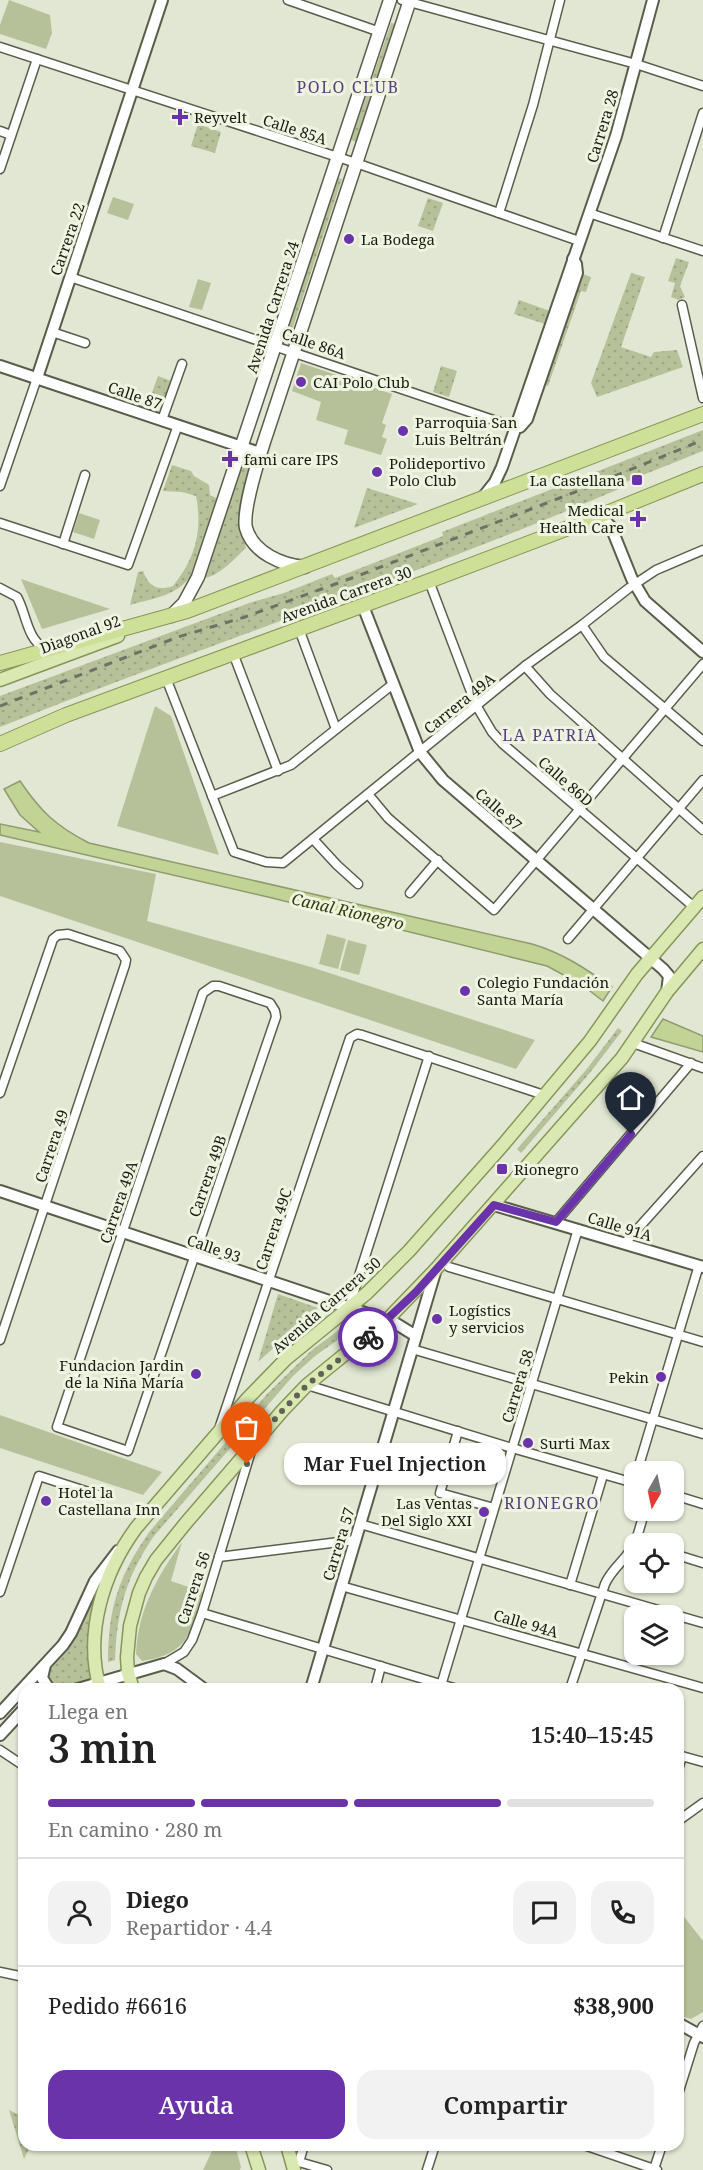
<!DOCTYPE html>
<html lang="es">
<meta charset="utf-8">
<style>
body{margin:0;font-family:"Noto Serif",serif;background:#f2f2f2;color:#222;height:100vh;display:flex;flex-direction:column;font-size:22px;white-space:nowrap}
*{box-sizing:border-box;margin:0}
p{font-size:20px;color:#767676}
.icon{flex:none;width:33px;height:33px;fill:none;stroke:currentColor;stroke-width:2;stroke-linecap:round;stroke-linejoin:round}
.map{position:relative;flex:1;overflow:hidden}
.drawer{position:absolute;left:18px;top:1683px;width:666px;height:468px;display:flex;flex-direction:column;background:#fff;border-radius:18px;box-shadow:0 2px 4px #0004}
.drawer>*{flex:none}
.needle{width:39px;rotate:189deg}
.buttons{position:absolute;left:624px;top:1461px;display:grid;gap:12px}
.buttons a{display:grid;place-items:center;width:60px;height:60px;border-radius:12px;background:#fff;box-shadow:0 2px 4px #0004;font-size:30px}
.pin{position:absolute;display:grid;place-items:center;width:51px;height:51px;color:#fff;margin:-62px -26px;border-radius:50% 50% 50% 0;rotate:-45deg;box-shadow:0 0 6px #0007}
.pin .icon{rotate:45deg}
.courier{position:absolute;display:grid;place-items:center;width:60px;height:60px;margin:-30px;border:4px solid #6a33a9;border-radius:50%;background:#fff;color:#222;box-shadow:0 2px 8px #0007}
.bubble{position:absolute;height:42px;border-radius:18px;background:#fff;box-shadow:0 2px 4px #0004;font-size:20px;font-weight:600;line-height:42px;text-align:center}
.overview em{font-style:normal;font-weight:600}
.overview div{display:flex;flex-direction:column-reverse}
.overview{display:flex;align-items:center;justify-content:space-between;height:102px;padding:0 30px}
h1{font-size:39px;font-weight:600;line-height:45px}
.bar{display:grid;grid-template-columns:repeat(4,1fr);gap:9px 6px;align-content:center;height:72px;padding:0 30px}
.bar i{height:8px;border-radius:4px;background:#e0e0e0}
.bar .active{background:#6a33a9}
.bar p{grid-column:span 4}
.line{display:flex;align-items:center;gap:15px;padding:0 30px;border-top:2px solid #e0e0e0}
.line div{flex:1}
.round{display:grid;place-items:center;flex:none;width:63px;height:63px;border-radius:18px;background:#f2f2f2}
.button{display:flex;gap:12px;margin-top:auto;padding:12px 30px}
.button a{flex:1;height:69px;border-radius:18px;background:#6a33a9;color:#fff;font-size:24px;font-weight:600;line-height:69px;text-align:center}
.button a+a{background:#f2f2f2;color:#222}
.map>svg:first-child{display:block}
.grass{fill:url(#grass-dots)}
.park{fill:#b6c199}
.water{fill:#c2d396;stroke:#8f9c6f;stroke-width:1.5}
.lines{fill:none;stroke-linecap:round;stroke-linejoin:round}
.minor-casing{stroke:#595e4c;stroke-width:11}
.tertiary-casing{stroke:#595e4c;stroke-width:14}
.secondary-casing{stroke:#595e4c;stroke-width:15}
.primary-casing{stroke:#869659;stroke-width:15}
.trunk-casing{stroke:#869659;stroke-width:16}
.minor{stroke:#fff;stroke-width:8}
.tertiary{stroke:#fff;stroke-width:10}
.secondary{stroke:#fff;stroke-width:12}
.primary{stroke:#dae8b2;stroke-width:12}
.trunk{stroke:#cee098;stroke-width:14}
.rail{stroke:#6e7164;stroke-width:3;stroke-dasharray:8 8;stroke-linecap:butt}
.done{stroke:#5f6256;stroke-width:6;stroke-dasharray:0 10.8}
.route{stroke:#6a33a9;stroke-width:8}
.poi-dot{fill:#6a33a9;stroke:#eef4df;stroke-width:2}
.labels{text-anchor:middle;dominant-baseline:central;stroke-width:6;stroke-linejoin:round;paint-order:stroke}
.poi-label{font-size:15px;fill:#191b14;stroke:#eef4df;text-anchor:start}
.street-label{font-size:15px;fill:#191b14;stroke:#eef4df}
.neighbourhood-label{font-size:16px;letter-spacing:1.5px;fill:#58407d;stroke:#eef4df}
.water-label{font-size:16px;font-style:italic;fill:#313a0c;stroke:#eef4df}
</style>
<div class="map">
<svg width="703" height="2170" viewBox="0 0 703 2170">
<defs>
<pattern id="grass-dots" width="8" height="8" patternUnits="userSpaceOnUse" patternTransform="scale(1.5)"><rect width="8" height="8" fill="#b6c199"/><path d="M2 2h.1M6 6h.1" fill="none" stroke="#9ca583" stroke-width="1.8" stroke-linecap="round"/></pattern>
</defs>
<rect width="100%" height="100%" fill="#e1e7d2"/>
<g class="grass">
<polygon points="391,23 396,24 356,142 351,140"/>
<polygon points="198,124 221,132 215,153 191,146"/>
<polygon points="337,178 342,179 290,336 286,335"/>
<polygon points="428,198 443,203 433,231 418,226"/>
<polygon points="676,258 689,262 680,286 685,297 679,300 671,297 675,283 668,281"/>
<polygon points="631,273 645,277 621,347 651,357 654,352 677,350 683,367 597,397 591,383"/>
<polygon points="583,274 591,277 586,292 581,291 548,386 544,384"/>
<polygon points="519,300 550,311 545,324 514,314"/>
<polygon points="441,366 457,371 449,397 433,392"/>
<polygon points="158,376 171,381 162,406 149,401"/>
<path d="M703 430V451L618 485 619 489C416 576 205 645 0 727V696L249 603 284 593 332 574 335 578 443 536 442 532Z"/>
<path d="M172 465 191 471 194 476 209 485 210 495 220 500 193 574C175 597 157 597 130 605L138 572 143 571C149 587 157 591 173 586 195 559 203 531 196 496L182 492 163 491Z"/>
<path d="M243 465 252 467 240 525 246 548C233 560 221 575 202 579Z"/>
<polygon points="367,488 418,504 354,528"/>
<polygon points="618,1028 622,1031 589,1074 521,1153 517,1149 586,1070"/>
<polygon points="278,1294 318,1308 258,1362"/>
<path d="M356 1317 364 1321 315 1356 293 1376 154 1536C126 1577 117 1610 115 1660L108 1662C108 1608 119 1575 150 1531L267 1394 312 1350Z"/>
<polygon points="101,1586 92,1679 55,1689 49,1686 46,1676 80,1629 87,1609"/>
<polygon points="9,2110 24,2117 24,2145 31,2145 24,2159"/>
</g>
<g class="park">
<polygon points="9,0 50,15 52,33 46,49 0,34 0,25"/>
<polygon points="113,197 134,204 128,220 107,213"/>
<polygon points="198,279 211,283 202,310 189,307"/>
<polygon points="301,363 392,394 382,423 386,425 382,437 387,439 381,455 344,444 348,430 316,420 321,402 292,391"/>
<polygon points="79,513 100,520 94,539 73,532"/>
<polygon points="21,579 110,609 42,629"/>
<polygon points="155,706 171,716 219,855 117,826"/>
<polygon points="0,842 156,874 147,921 311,967 535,1040 516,1069 0,896"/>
<polygon points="327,934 346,939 338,969 319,964"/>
<polygon points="348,940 367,945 359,975 340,970"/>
<polygon points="0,1415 162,1472 143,1495 0,1448"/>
<path d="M182 1542 171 1581 203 1592C190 1632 190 1654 142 1661L136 1654C138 1610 157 1577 182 1542Z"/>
<polygon points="678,1909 703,1941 703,2012 691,2019 678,2015"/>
<polygon points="205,2145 235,2145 241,2167 240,2170 203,2170 213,2149"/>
</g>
<g class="water">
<path d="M20 781C41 812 56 826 89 843L532 944C563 953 586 969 612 987L603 1001 582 985 547 966 268 897 0 835V824L39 832 20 815 4 789Z"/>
<polygon points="663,1019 703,1036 703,1052 651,1037"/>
</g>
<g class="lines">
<g class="minor-casing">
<g id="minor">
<polyline points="288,0 380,32"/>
<polyline points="402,0 636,64 703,86"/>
<polyline points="0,47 356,163 579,241"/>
<polyline points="0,131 11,135"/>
<polyline points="0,169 37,59"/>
<polyline points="499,213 533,105 560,0"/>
<polyline points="589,213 703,251"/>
<polyline points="663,238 703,113"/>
<polyline points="70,277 514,427"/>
<polyline points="682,305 703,398"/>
<polyline points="52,332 85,343"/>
<polyline points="162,420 182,364"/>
<polyline points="0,486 37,378"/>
<polyline points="0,523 128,565 178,425"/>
<polyline points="63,544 85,475"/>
<polyline points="429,581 476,705 492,732 503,744 694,907"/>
<path d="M0 588 17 597C27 615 26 638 46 650"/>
<polyline points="582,625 604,657 703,741"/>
<polyline points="299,629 336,729"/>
<polyline points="233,653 278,771"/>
<polyline points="525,666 550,694 703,830"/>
<polyline points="166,678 234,852 266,862 283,863 525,666 582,625 629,588 656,570 703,550"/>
<polyline points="368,794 388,818 494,910 703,664"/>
<polyline points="212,796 291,765 393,684"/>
<polyline points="313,839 337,865 358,884"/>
<polyline points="410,893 438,860"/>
<polyline points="568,939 703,780"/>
<polygon points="213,986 219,986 270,1003 275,1011 276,1017 128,1451 57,1427 203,993"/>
<polyline points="633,1043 703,1068"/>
<polyline points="0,1093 53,939 58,935 68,934 120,951 126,960 125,965 0,1340"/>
<polyline points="556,1222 691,1063"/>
<polyline points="625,1243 703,1156"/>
<polyline points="449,1267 703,1342"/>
<polyline points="349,1307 429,1056"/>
<polyline points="412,1349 703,1434"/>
<polyline points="307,1385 512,1448 634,1483"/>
<polyline points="219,1429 350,1038 357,1034 362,1035 544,1095"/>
<polyline points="458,1431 440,1493 494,1508"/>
<polyline points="637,1472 699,1265"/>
<polyline points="674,1495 703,1504"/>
<polyline points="360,1524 703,1623"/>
<polyline points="635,1544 645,1510"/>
<polyline points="674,1554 703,1563"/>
<polyline points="219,1557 355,1540"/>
<polyline points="570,1585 603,1475"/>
<polyline points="341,1586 703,1688"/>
<polyline points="0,1592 39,1476 98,1495"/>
<polyline points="202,1613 457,1689"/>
<polyline points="164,1664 184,1652 192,1640 202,1613 251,1451"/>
<polyline points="375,1689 381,1666"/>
<polyline points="440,1689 578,1229"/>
<path d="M570 1689 605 1584C612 1568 627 1559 634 1544"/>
<polyline points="0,1750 24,1766"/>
<polyline points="678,1755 703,1762"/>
<polyline points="678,1770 682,1756"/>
<polyline points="678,1821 703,1803"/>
<polyline points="0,1972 24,1977"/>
<polyline points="678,2094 694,2043 703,2026"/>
<polyline points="584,2145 657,2170"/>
<polyline points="299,2162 304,2145"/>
<polyline points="292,2163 299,2162 327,2170"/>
<polyline points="654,2169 662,2145"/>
<polyline points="427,2170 435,2145"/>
</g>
</g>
<g class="tertiary-casing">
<g id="tertiary">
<polyline points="0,366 260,453"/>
<polyline points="37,378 162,0"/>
<polyline points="514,427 520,427 527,419 577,273 576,264 573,259"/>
<polyline points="484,496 495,482 502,467 616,136 653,0"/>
<polyline points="592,519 606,522 611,527 632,579 645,601 703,652"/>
<polyline points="363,606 420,752 443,780 663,969 669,976 667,992"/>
<polyline points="0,1191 395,1323 416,1336"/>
<polyline points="494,1205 703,1267"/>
<polyline points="45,1665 42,1678 49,1689"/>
<polyline points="78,1689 164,1664 177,1669 204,1689"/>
<polyline points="311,1689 436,1269"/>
<polyline points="0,1713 63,1645 71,1633 95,1581 118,1551"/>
<polyline points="0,1735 24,1709"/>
<polyline points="678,2023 703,2037"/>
</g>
</g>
<g class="secondary-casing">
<g id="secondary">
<path d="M305 567C282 565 253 553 246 528 242 511 258 461 264 442L410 0"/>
<polyline points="171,616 184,603 198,577 390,0"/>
</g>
</g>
<g class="primary-casing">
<g id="primary">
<polyline points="0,680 118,636"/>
<path d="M100 1689C84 1634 103 1573 136 1528L248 1398 286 1359 367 1293 409 1251 502 1146 590 1041 637 974 703 897"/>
<polyline points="133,1689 128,1673 127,1657 130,1626 139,1593 146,1577 156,1560 185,1524 283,1410 307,1385 387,1320 436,1269 622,1058 667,992 703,949"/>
<polyline points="251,2145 259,2170"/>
<polyline points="287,2145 294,2170"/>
</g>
</g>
<g class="trunk-casing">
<g id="trunk">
<polyline points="0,663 187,611 703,414"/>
<polyline points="0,744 66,715 429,581 592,519 703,474"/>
</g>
</g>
<use href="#minor" class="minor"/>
<use href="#tertiary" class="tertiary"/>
<use href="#secondary" class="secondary"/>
<use href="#primary" class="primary"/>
<use href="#trunk" class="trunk"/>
<polyline class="rail" points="0,706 178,637 245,617 360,575 583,489 703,440"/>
</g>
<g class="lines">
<polyline class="done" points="247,1464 253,1444 283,1410 307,1385 368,1337"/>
<polyline class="route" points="368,1337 416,1292 494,1205 556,1222 631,1134"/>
</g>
<g class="poi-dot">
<path d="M177 108h6v6h6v6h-6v6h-6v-6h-6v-6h6z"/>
<circle cx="349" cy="239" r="6"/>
<circle cx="301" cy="382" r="6"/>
<circle cx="403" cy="431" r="6"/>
<path d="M227 450h6v6h6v6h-6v6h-6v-6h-6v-6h6z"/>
<circle cx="377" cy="472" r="6"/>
<rect x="631" y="474" width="12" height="12" rx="3"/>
<path d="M635 510h6v6h6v6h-6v6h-6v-6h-6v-6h6z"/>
<circle cx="465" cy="991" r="6"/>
<rect x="496" y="1163" width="12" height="12" rx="3"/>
<circle cx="437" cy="1319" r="6"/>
<circle cx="196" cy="1374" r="6"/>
<circle cx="661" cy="1377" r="6"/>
<circle cx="528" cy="1443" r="6"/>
<circle cx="46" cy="1501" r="6"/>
<circle cx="484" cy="1512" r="6"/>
</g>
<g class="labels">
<g class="poi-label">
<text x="194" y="117">Reyvelt</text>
<text x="361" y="239">La Bodega</text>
<text x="313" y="382">CAI Polo Club</text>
<text x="415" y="422">Parroquia San<tspan x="415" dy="17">Luis Beltrán</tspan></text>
<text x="244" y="459">fami care IPS</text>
<text x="389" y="463">Polideportivo<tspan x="389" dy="17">Polo Club</tspan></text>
<text x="625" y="480" text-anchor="end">La Castellana</text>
<text x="624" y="510" text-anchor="end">Medical<tspan x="624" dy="17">Health Care</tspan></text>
<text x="477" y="982">Colegio Fundación<tspan x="477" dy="17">Santa María</tspan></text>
<text x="514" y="1169">Rionegro</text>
<text x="449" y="1310">Logístics<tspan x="449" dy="17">y servicios</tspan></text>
<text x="184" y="1365" text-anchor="end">Fundacion Jardin<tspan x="184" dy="17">de la Niña María</tspan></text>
<text x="649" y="1377" text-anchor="end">Pekin</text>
<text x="540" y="1443">Surti Max</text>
<text x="58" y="1492">Hotel la<tspan x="58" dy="17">Castellana Inn</tspan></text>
<text x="472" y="1503" text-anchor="end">Las Ventas<tspan x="472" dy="17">Del Siglo XXI</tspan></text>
</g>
<g class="street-label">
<text transform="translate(602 126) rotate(-73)">Carrera 28</text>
<text transform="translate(295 129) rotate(18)">Calle 85A</text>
<text transform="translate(67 239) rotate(-71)">Carrera 22</text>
<text transform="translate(272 307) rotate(-72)">Avenida Carrera 24</text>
<text transform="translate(314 343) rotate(19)">Calle 86A</text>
<text transform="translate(135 395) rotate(19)">Calle 87</text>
<text transform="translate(346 594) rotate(-20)">Avenida Carrera 30</text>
<text transform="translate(80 634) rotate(-20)">Diagonal 92</text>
<text transform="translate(459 703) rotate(-39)">Carrera 49A</text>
<text transform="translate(566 781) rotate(41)">Calle 86D</text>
<text transform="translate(499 809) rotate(41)">Calle 87</text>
<text transform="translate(51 1146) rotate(-72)">Carrera 49</text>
<text transform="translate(207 1176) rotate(-71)">Carrera 49B</text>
<text transform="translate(118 1202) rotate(-71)">Carrera 49A</text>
<text transform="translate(620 1226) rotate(17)">Calle 91A</text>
<text transform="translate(273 1229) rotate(-72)">Carrera 49C</text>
<text transform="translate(214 1248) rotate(19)">Calle 93</text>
<text transform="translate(326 1305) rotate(-41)">Avenida Carrera 50</text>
<text transform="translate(517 1386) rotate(-73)">Carrera 58</text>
<text transform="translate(338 1544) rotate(-73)">Carrera 57</text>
<text transform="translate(193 1588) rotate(-72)">Carrera 56</text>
<text transform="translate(526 1623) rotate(16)">Calle 94A</text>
</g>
<g class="neighbourhood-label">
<text x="348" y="87">POLO CLUB</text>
<text x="550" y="735">LA PATRIA</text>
<text x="552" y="1503">RIONEGRO</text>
</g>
<g class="water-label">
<text transform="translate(348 911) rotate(13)">Canal Rionegro</text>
</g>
</g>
</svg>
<div class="buttons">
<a><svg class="needle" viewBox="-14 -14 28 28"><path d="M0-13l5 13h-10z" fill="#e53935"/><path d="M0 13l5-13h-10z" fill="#767676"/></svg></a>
<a><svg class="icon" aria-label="locate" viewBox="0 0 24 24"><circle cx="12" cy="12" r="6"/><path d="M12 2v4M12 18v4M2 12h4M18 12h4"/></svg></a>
<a><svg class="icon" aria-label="layers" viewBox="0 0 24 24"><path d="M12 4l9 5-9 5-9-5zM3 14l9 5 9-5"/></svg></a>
</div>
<div class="pin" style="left:247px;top:1464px;background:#ea580c"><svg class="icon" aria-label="bag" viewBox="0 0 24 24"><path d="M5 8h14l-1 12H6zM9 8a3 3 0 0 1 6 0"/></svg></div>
<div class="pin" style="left:631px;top:1134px;background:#1f2937"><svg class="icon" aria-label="home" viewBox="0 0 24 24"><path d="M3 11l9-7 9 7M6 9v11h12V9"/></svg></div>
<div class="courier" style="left:368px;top:1337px"><svg class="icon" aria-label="bike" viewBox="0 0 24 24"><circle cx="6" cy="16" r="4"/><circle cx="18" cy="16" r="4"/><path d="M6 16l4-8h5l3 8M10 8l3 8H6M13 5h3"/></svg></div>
<div class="bubble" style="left:284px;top:1443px;width:222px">Mar Fuel Injection</div>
<section class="drawer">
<div class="overview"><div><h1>3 min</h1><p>Llega en</p></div><em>15:40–15:45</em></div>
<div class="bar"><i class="active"></i><i class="active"></i><i class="active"></i><i></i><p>En camino · 280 m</p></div>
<div class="line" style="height:108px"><a class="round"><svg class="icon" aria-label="person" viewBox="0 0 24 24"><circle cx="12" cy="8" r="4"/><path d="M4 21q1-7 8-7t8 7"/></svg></a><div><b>Diego</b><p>Repartidor · 4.4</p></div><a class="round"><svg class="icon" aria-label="chat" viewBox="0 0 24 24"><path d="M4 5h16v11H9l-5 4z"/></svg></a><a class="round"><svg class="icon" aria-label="phone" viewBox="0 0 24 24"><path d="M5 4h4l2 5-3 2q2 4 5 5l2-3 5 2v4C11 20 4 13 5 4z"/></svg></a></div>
<div class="line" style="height:78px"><div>Pedido #6616</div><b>$38,900</b></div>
<div class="button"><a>Ayuda</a><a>Compartir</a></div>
</section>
</div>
